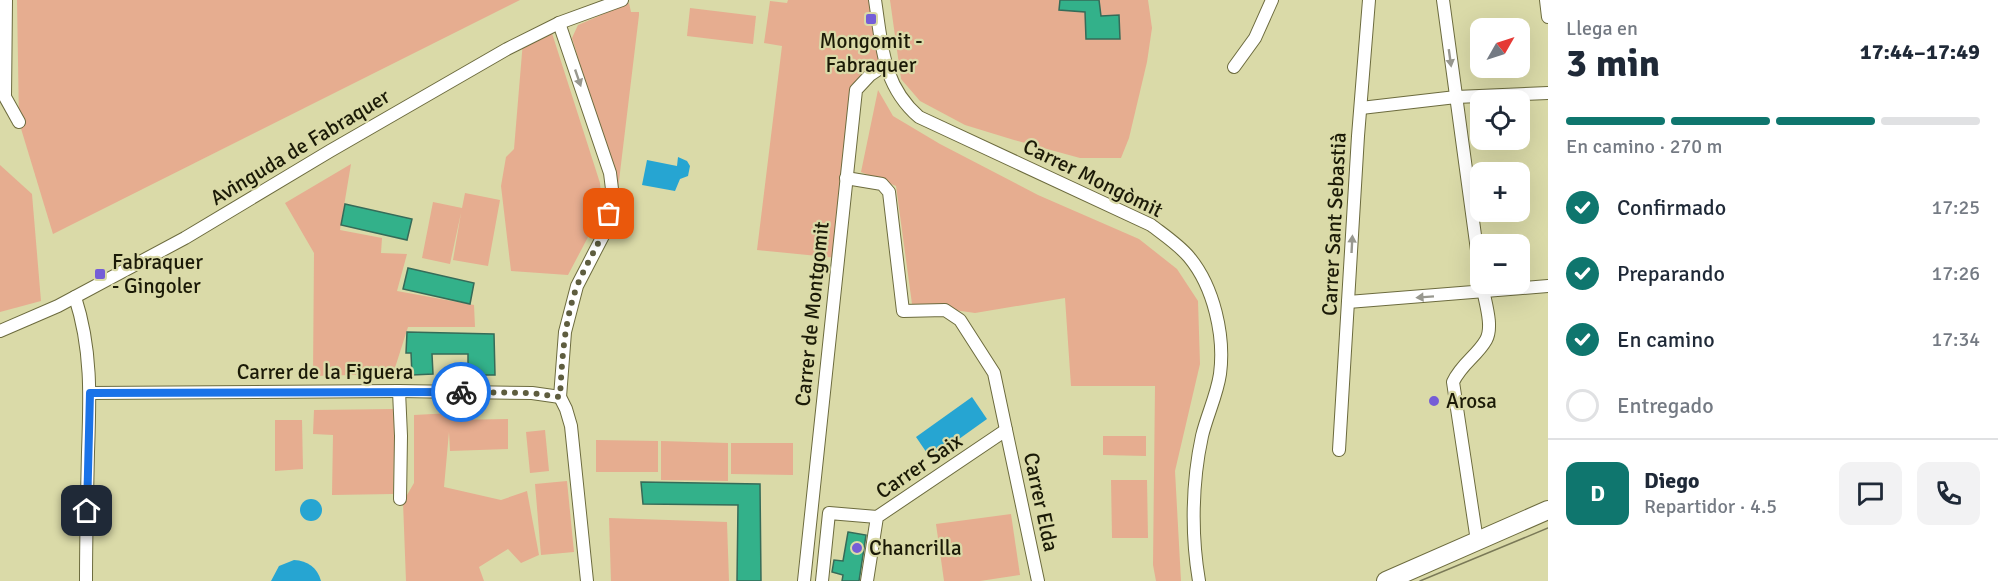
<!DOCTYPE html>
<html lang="es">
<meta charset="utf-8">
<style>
body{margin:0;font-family:Signika,sans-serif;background:#f2f2f3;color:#1f2937;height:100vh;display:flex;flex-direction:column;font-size:22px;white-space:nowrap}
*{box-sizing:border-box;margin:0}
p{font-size:20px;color:#747a83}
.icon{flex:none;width:33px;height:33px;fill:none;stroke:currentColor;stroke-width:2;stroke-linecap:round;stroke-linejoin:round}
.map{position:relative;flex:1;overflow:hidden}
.sheet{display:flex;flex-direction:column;background:#fff;width:450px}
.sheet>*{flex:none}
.needle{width:39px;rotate:51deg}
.tools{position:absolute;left:1470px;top:18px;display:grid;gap:12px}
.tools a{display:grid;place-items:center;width:60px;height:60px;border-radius:12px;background:#fff;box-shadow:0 6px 24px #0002;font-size:30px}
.pin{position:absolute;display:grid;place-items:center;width:51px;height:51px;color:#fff;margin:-26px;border-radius:12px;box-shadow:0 3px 9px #0006}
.courier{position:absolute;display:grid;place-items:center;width:60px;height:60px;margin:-30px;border:4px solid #1a73e8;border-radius:50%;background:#fff;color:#222;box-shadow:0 2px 8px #0007}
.summary em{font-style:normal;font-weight:800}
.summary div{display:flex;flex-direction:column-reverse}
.summary{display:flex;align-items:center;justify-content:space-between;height:102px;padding:0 18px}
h1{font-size:39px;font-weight:800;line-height:45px}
.bar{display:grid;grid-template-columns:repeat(4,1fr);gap:9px 6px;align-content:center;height:72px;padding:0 18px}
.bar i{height:8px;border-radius:4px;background:#e0e1e3}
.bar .active{background:#0f766e}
.bar p{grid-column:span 4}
.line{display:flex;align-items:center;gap:15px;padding:0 18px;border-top:2px solid #e0e1e3}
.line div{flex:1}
.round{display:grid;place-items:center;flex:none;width:63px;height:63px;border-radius:12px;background:#f2f2f3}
ol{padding:0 18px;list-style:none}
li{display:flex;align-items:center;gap:18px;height:66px}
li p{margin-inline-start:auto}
li .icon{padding:6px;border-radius:50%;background:#0f766e;color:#fff;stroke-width:4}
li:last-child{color:#747a83}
li i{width:33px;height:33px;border:3px solid #e0e1e3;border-radius:50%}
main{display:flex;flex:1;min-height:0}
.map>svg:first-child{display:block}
.green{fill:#e6ad90}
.water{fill:#26a5d2}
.building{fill:#33b18a;stroke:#366b58;stroke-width:1.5}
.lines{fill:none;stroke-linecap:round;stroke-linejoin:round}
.street-casing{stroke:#6c6b3e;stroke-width:14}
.secondary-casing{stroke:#6c6b3e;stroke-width:20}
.street{stroke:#fff;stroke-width:12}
.secondary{stroke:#fff;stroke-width:18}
.tram{stroke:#7a7957;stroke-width:1.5}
.oneway{fill:#98988f}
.done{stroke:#5e5d3f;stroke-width:6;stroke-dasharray:0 10.8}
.route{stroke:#1a73e8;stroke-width:8}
.poi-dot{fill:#755dd7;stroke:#dadaa8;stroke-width:2}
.labels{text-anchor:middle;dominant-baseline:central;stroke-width:4.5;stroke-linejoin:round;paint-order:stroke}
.poi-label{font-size:21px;fill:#1b1a07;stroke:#dadaa8;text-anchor:start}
.street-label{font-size:21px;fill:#1b1a07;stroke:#dadaa8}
</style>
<main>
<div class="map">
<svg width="1548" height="581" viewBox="0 0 1548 581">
<rect width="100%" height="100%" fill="#dadaa8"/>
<g class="green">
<polygon points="17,0 520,0 53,234 19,122"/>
<polygon points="788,0 875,0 885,65 856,91 838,258 757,250 782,46 764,43 770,1 787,3"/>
<polygon points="890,0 1148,0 1152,28 1147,62 1129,138 1121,158 1080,158 1014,140 965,125 920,101 901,79"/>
<polygon points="629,3 631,12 639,12 639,15 618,189 572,38 578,25"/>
<polygon points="690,8 756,16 753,44 687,36"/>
<polygon points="550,27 600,183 602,206 597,220 568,275 511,271 501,186 506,157 514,149 523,41"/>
<polygon points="878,90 893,116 940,144 1038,195 1139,239 1177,269 1198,301 1200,364 1175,471 1181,581 1156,581 1153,565 1155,386 1071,386 1065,298 975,313 912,304 896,186 861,172"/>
<polygon points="351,164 340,230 382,238 381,253 407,254 397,291 474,305 475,327 408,327 393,374 313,376 314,253 285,203"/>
<polygon points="0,165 32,194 41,301 0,312"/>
<polygon points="465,193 500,200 488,266 453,260 461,213 450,264 422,258 433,202 462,208"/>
<polygon points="395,409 393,494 332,495 333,435 313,434 314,410"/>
<polygon points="451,413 451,420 508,419 508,449 450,451 449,432 444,487 501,500 527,491 539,555 521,563 508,549 479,567 484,581 406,581 403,502 414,483 414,415"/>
<polygon points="275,420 302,420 303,469 275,471"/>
<polygon points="545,430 549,471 530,473 526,432"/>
<polygon points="1103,436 1146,436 1146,456 1103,455"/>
<polygon points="596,440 658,441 658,472 596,472"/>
<polygon points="661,441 728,443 728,481 661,480"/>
<polygon points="731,443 793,443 793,475 731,474"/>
<polygon points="1147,480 1148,538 1112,538 1111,480"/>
<polygon points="567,481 574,552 541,555 535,484"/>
<polygon points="1011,514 1020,575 980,581 944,581 936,524"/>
<polygon points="609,518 727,522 729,581 611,581"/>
</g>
<g class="water">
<polygon points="678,157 687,161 690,166 688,176 680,179 675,191 642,185 647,160 677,166"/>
<polygon points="972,397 987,419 931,459 916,437"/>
<circle cx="311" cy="510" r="11"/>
<path d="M294 560C308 561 317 567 321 581H271L279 566Z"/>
</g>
<g class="building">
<polygon points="1060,0 1099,0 1101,16 1119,15 1120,39 1086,39 1085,12 1059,10"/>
<polygon points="345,204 412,219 407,240 341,225"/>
<polygon points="408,268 474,283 470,304 403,289"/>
<polygon points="407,332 494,334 495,375 468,375 468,354 432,354 433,374 412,375 411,353 406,353"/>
<polygon points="641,482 760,484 761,581 737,581 738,505 643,504"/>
<polygon points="848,532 866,535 859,581 842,581 843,575 832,572 834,560 843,561"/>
</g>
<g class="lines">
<g class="street-casing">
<g id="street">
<polyline points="6,0 5,97 19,122"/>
<path d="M875 0C882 45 882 85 919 117L1151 225C1164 235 1179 245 1189 257 1214 287 1225 336 1220 374 1217 395 1207 415 1202 436 1192 482 1191 534 1199 581"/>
<polyline points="1443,0 1480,272"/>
<polyline points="1546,0 1548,17"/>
<polyline points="559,23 610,173 613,197 606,230 577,286 565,332 560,397"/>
<polyline points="1234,67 1255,38 1272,0"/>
<polyline points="1361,108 1456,97 1548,93"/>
<polyline points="846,178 882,184 889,192 903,311 945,310 960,320 994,373 1038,581"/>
<path d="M75 297C92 349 90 398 88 452 87 495 86 538 86 581"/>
<polyline points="1348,302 1548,286"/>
<polyline points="0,331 58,306 185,238 330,151 507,49 559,23 622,0"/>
<polyline points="399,391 401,436 400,499"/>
<polyline points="90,393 399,391 532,393 560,397"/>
<polyline points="560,397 566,409 571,426 587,581"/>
<polyline points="1339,450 1358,136 1369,0"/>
<path d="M1477 541 1453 382C1462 363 1477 356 1486 340 1494 326 1484 299 1482 284"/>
<polyline points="804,581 856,90 870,75 885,65"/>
<polyline points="822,581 829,513 877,517"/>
<polyline points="867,581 877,517 1006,430"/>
</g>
</g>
<g class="secondary-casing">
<polyline id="secondary" points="1386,581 1548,510"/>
</g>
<use href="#street" class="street"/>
<use href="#secondary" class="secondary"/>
<polyline class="tram" points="1420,581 1548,528"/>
</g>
<defs><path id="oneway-solid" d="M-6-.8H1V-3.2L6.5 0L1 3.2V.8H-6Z" transform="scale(1.5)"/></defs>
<g class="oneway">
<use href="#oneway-solid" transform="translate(1450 58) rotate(82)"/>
<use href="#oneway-solid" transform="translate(578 78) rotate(71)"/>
<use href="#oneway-solid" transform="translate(1352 244) rotate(-87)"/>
<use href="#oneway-solid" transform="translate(1425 297) rotate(176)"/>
</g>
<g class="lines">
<path class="done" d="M461 392 532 393 560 397C562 360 564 322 577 286 587 261 603 240 609 214"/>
<polyline class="route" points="87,511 90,393 461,392"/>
</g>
<g class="poi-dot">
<rect x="865" y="13" width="12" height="12" rx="3"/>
<rect x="94" y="268" width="12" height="12" rx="3"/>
<circle cx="1434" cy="401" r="6"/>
<circle cx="857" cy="548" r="6"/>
</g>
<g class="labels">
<g class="poi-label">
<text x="871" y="41" text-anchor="middle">Mongomit -<tspan x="871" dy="24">Fabraquer</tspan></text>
<text x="112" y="262">Fabraquer<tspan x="112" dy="24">- Gingoler</tspan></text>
<text x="1446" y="401">Arosa</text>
<text x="869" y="548">Chancrilla</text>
</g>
<g class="street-label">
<text transform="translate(300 147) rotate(-31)">Avinguda de Fabraquer</text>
<text transform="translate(1093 178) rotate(26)">Carrer Mongòmit</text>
<text transform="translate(1334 224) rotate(-87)">Carrer Sant Sebastià</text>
<text transform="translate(812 314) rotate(-84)">Carrer de Montgomit</text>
<text x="325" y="372">Carrer de la Figuera</text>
<text transform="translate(919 466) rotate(-34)">Carrer Saix</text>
<text transform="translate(1041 502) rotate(78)">Carrer Elda</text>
</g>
</g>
</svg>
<div class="tools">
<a><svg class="needle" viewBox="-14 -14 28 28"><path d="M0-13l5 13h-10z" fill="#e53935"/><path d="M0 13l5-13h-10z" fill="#747a83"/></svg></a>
<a><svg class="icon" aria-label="locate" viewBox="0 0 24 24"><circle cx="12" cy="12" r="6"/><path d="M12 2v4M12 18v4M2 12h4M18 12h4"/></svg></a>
<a>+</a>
<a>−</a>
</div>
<div class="pin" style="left:609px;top:214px;background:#ea580c"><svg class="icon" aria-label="bag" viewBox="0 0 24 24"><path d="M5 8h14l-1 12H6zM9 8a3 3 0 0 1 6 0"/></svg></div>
<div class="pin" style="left:87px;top:511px;background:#1f2937"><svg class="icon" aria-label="home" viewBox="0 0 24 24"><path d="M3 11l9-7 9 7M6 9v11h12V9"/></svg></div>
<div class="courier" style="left:461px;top:392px"><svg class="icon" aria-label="bike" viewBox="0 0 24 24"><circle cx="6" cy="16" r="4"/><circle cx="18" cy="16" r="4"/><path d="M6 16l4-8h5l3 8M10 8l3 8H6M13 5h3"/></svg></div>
</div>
<section class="sheet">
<div class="summary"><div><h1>3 min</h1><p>Llega en</p></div><em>17:44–17:49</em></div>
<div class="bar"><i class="active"></i><i class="active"></i><i class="active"></i><i></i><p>En camino · 270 m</p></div>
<ol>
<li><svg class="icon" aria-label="check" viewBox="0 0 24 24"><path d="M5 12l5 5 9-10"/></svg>Confirmado<p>17:25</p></li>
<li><svg class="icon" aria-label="check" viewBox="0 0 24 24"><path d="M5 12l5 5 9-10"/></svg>Preparando<p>17:26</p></li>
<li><svg class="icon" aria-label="check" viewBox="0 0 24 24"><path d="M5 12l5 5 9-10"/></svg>En camino<p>17:34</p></li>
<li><i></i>Entregado</li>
</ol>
<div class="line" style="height:108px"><b class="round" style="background:#0f766e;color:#fff">D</b><div><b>Diego</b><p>Repartidor · 4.5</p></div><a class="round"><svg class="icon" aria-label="chat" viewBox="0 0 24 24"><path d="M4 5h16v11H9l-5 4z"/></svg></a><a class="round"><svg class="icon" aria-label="phone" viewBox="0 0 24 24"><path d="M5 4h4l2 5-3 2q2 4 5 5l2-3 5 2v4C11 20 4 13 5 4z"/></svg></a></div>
</section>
</main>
